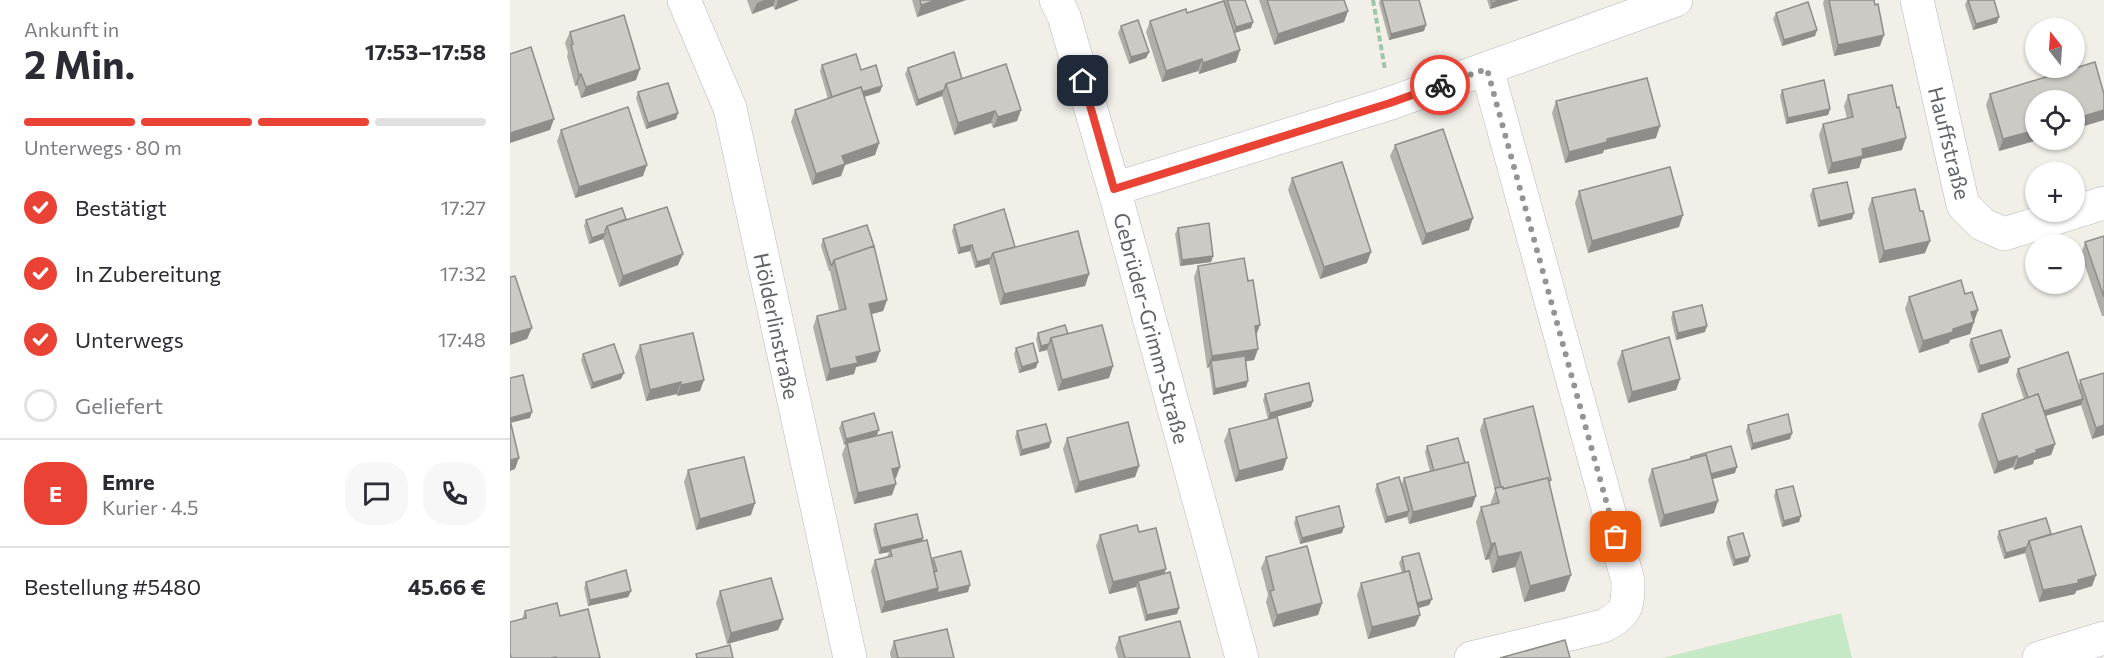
<!DOCTYPE html>
<html lang="de">
<meta charset="utf-8">
<style>
body{margin:0;font-family:Commissioner,sans-serif;background:#f7f7f7;color:#2b2b33;height:100vh;display:flex;flex-direction:column;font-size:22px;white-space:nowrap}
*{box-sizing:border-box;margin:0}
p{font-size:20px;color:#7c7c81}
.icon{flex:none;width:33px;height:33px;fill:none;stroke:currentColor;stroke-width:2;stroke-linecap:round;stroke-linejoin:round}
.map{position:relative;flex:1;overflow:hidden}
.drawer{display:flex;flex-direction:column;background:#fff;width:510px}
.drawer>*{flex:none}
.needle{width:39px;rotate:343deg}
.controls{position:absolute;left:1515px;top:18px;display:grid;gap:12px}
.controls a{display:grid;place-items:center;width:60px;height:60px;border-radius:50%;background:#fff;box-shadow:0 2px 4px #0004;font-size:30px}
.pin{position:absolute;display:grid;place-items:center;width:51px;height:51px;color:#fff;margin:-26px;border-radius:12px;box-shadow:0 3px 9px #0006}
.courier{position:absolute;display:grid;place-items:center;width:60px;height:60px;margin:-30px;border:4px solid #ea4335;border-radius:50%;background:#fff;color:#222;box-shadow:0 2px 8px #0007}
.head em{font-style:normal;font-weight:700}
.head div{display:flex;flex-direction:column-reverse}
.head{display:flex;align-items:center;justify-content:space-between;height:102px;padding:0 24px}
h1{font-size:39px;font-weight:700;line-height:45px}
.bar{display:grid;grid-template-columns:repeat(4,1fr);gap:9px 6px;align-content:center;height:72px;padding:0 24px}
.bar i{height:8px;border-radius:4px;background:#e1e1e2}
.bar .on{background:#ea4335}
.bar p{grid-column:span 4}
.line{display:flex;align-items:center;gap:15px;padding:0 24px;border-top:2px solid #e1e1e2}
.line div{flex:1}
.round{display:grid;place-items:center;flex:none;width:63px;height:63px;border-radius:24px;background:#f7f7f7}
ol{padding:0 24px;list-style:none}
li{display:flex;align-items:center;gap:18px;height:66px}
li p{margin-inline-start:auto}
li .icon{padding:6px;border-radius:50%;background:#ea4335;color:#fff;stroke-width:4}
li:last-child{color:#7c7c81}
li i{width:33px;height:33px;border:3px solid #e1e1e2;border-radius:50%}
main{display:flex;flex:1;min-height:0}
.map>svg:first-child{display:block}
.green{fill:#c5e8c5}
.lines{fill:none;stroke-linecap:round;stroke-linejoin:round}
.minor-casing{stroke:#b5b8bc;stroke-width:34}
.path{stroke:#9cc7a9;stroke-width:4;stroke-dasharray:6 3;stroke-linecap:butt}
.minor{stroke:#fff;stroke-width:33}
.wall{fill:#afaea9}
.shaded-wall{fill:#8f8d8a}
.building{fill:#cccac5;stroke:#8f8d8a;stroke-width:1.5}
.done{stroke:#929495;stroke-width:6;stroke-dasharray:0 10.8}
.route{stroke:#ea4335;stroke-width:8}
.labels{text-anchor:middle;dominant-baseline:central;stroke-width:4.5;stroke-linejoin:round;paint-order:stroke}
.street-label{font-size:21px;fill:#5f6368;stroke:#fff}
</style>
<main>
<section class="drawer">
<div class="head"><div><h1>2 Min.</h1><p>Ankunft in</p></div><em>17:53–17:58</em></div>
<div class="bar"><i class="on"></i><i class="on"></i><i class="on"></i><i></i><p>Unterwegs · 80 m</p></div>
<ol>
<li><svg class="icon" aria-label="check" viewBox="0 0 24 24"><path d="M5 12l5 5 9-10"/></svg>Bestätigt<p>17:27</p></li>
<li><svg class="icon" aria-label="check" viewBox="0 0 24 24"><path d="M5 12l5 5 9-10"/></svg>In Zubereitung<p>17:32</p></li>
<li><svg class="icon" aria-label="check" viewBox="0 0 24 24"><path d="M5 12l5 5 9-10"/></svg>Unterwegs<p>17:48</p></li>
<li><i></i>Geliefert</li>
</ol>
<div class="line" style="height:108px"><b class="round" style="background:#ea4335;color:#fff">E</b><div><b>Emre</b><p>Kurier · 4.5</p></div><a class="round"><svg class="icon" aria-label="chat" viewBox="0 0 24 24"><path d="M4 5h16v11H9l-5 4z"/></svg></a><a class="round"><svg class="icon" aria-label="phone" viewBox="0 0 24 24"><path d="M5 4h4l2 5-3 2q2 4 5 5l2-3 5 2v4C11 20 4 13 5 4z"/></svg></a></div>
<div class="line" style="height:78px"><div>Bestellung #5480</div><b>45.66 €</b></div>
</section>
<div class="map">
<svg width="1594" height="658" viewBox="0 0 1594 658">
<rect width="100%" height="100%" fill="#f1efe8"/>
<polygon class="green" points="1331,613 1342,658 1153,658"/>
<g class="lines">
<g class="minor-casing">
<g id="minor">
<polyline points="174,0 220,108 340,658"/>
<polyline points="546,0 554,16 604,189 732,658"/>
<polyline points="1407,0 1453,205 1472,224 1494,234 1594,203"/>
<polyline points="604,189 881,103 1166,0"/>
<path d="M961 658 1093 626C1117 614 1118 607 1118 581L977 69"/>
<polyline points="1529,658 1594,638"/>
</g>
</g>
<polyline class="path" points="863,0 875,70"/>
<use href="#minor" class="minor"/>
</g>
<g class="wall">
<polygon points="237,0 289,0 265,10 263,6 242,14"/>
<polygon points="402,0 456,0 407,17"/>
<polygon points="714,0 735,0 743,22 741,28 725,33 730,50 726,62 689,74 688,71 652,82 636,32 640,21 677,13"/>
<polygon points="749,0 834,0 838,11 834,22 764,45"/>
<polygon points="870,0 909,0 914,31 879,40 869,3"/>
<polygon points="977,0 1009,0 980,9"/>
<polygon points="1314,0 1364,0 1370,46 1324,56 1313,3"/>
<polygon points="1457,0 1484,0 1487,23 1463,30 1455,5"/>
<polygon points="1266,13 1307,30 1305,36 1272,46 1263,19"/>
<polygon points="611,26 639,52 636,58 619,64 608,33"/>
<polygon points="60,32 126,80 71,98 67,85 65,86 57,56 58,53 55,43"/>
<polygon points="312,65 351,70 372,86 370,92 354,97 369,143 365,155 335,165 331,176 302,185 281,122 285,110 318,99 310,71"/>
<polygon points="398,68 452,79 507,121 483,128 481,123 444,135 432,96 406,106 395,74"/>
<polygon points="1272,90 1320,109 1318,115 1276,124 1270,96"/>
<polygon points="128,92 168,113 166,119 136,129 126,98"/>
<polygon points="1480,94 1594,94 1594,120 1489,151 1476,105"/>
<polygon points="1338,95 1392,150 1352,159 1349,168 1318,174 1309,135 1313,124 1337,119 1334,106"/>
<polygon points="1046,101 1146,138 1094,150 1093,153 1055,163 1042,113"/>
<polygon points="51,130 133,176 65,198 47,141"/>
<polygon points="885,145 959,230 912,245 880,156"/>
<polygon points="782,178 857,263 810,279 778,190"/>
<polygon points="1303,189 1342,219 1308,227 1300,195"/>
<polygon points="1069,191 1169,227 1078,253 1065,203"/>
<polygon points="1362,198 1415,253 1369,263 1358,209"/>
<polygon points="116,219 168,265 109,287 93,239 79,244 74,226 76,220"/>
<polygon points="444,225 579,274 575,286 490,305 479,264 465,268 460,251 448,254 442,231"/>
<polygon points="668,228 703,256 701,262 670,266 665,234"/>
<polygon points="1594,236 1594,316 1592,316 1571,254 1575,242"/>
<polygon points="313,239 377,300 373,311 361,314 366,362 346,367 344,374 316,381 303,327 307,316 329,310 320,271 319,271 311,246"/>
<polygon points="688,266 746,336 748,349 744,360 736,361 738,381 736,387 703,395 699,367 697,368 684,277"/>
<polygon points="1455,294 1468,310 1460,334 1440,340 1439,343 1409,353 1395,309 1399,297"/>
<polygon points="1163,312 1195,332 1166,340 1161,318"/>
<polygon points="528,333 558,334 603,366 599,378 548,391 537,350 529,352 526,339"/>
<polygon points="1461,339 1498,363 1468,373 1459,345"/>
<polygon points="130,345 190,391 167,396 167,394 136,401 125,357"/>
<polygon points="506,348 526,368 509,373 504,354"/>
<polygon points="1112,351 1170,379 1166,390 1118,403 1107,363"/>
<polygon points="73,354 111,379 81,389 71,360"/>
<polygon points="1508,369 1569,385 1570,380 1594,435 1582,439 1571,405 1536,416 1545,444 1541,455 1524,460 1523,464 1504,470 1503,467 1484,474 1468,425 1472,414 1514,399 1506,375"/>
<polygon points="755,394 801,407 758,419 753,400"/>
<polygon points="974,419 1041,480 1039,485 1055,591 1014,602 1005,567 982,573 979,559 975,560 966,522 971,507 980,505 985,491 970,430"/>
<polygon points="332,422 369,430 367,435 386,478 385,478 382,495 344,504 332,454 336,444 334,445 329,428"/>
<polygon points="1238,425 1282,433 1280,439 1241,450 1236,431"/>
<polygon points="719,429 773,470 725,482 714,441"/>
<polygon points="507,431 541,442 539,448 510,456 505,437"/>
<polygon points="557,438 629,466 625,477 565,493 553,449"/>
<polygon points="917,446 955,463 962,507 899,524 897,516 875,523 865,490 867,484 891,485 894,478 920,472 915,452"/>
<polygon points="1181,457 1225,473 1202,479 1204,513 1150,527 1138,480 1142,469 1180,459"/>
<polygon points="178,470 241,515 186,530 174,482"/>
<polygon points="1266,490 1291,516 1289,522 1272,527 1264,496"/>
<polygon points="786,517 832,533 790,544 784,523"/>
<polygon points="365,524 413,538 413,541 422,562 423,558 458,592 371,613 361,571 365,560 377,557 379,552 369,554 363,530"/>
<polygon points="1489,531 1541,534 1586,575 1582,586 1566,591 1565,594 1529,602 1515,553 1494,559 1487,537"/>
<polygon points="629,532 669,608 667,614 635,621 626,587 599,594 586,546 590,535"/>
<polygon points="1218,537 1240,556 1238,562 1223,566 1216,543"/>
<polygon points="756,557 812,603 808,615 763,627 756,602 758,595 751,568"/>
<polygon points="892,557 922,599 919,605 908,608 910,615 905,626 858,639 847,595 851,583 892,573 889,563"/>
<polygon points="76,582 121,591 118,597 78,606 74,588"/>
<polygon points="210,591 273,619 268,630 217,644 206,603"/>
<polygon points="15,611 50,616 90,658 0,658 0,622 12,619"/>
<polygon points="609,637 680,658 608,658 605,648"/>
<polygon points="384,641 444,658 381,658 380,653"/>
</g>
<g class="shaded-wall">
<polygon points="254,0 265,0 263,6 242,14 247,3"/>
<polygon points="268,0 289,0 265,10"/>
<polygon points="427,0 456,0 407,17 411,5"/>
<polygon points="992,0 1009,0 980,9 982,3"/>
<polygon points="838,11 834,22 764,45 768,34"/>
<polygon points="1489,17 1487,23 1463,30 1466,24"/>
<polygon points="743,22 741,28 724,33 726,27"/>
<polygon points="916,25 914,31 879,40 881,34"/>
<polygon points="1307,30 1305,36 1272,46 1274,40"/>
<polygon points="1374,35 1370,46 1324,56 1328,45"/>
<polygon points="730,50 726,62 689,74 693,63"/>
<polygon points="639,52 636,58 619,64 621,57"/>
<polygon points="692,59 688,71 652,82 656,71"/>
<polygon points="130,69 126,80 71,98 76,87"/>
<polygon points="71,74 67,85 65,86 69,75"/>
<polygon points="372,86 370,92 321,107 323,101"/>
<polygon points="434,90 432,96 406,106 408,100"/>
<polygon points="1320,109 1318,115 1276,124 1278,118"/>
<polygon points="511,110 507,121 483,128 488,117"/>
<polygon points="1594,110 1594,120 1564,129 1564,119"/>
<polygon points="485,111 481,123 444,135 448,123"/>
<polygon points="168,113 166,119 136,129 138,123"/>
<polygon points="44,119 40,130 0,143 0,133"/>
<polygon points="1150,126 1146,138 1094,150 1093,153 1055,163 1059,152 1097,139"/>
<polygon points="1526,130 1526,140 1528,140 1489,151 1493,139"/>
<polygon points="1396,138 1392,150 1352,159 1349,168 1318,174 1322,163 1352,149"/>
<polygon points="369,143 365,155 335,165 331,176 302,185 306,174 332,156"/>
<polygon points="137,165 133,176 65,198 69,187"/>
<polygon points="1344,213 1342,219 1308,227 1310,221"/>
<polygon points="1173,215 1169,227 1078,253 1082,241"/>
<polygon points="963,218 959,230 912,245 916,234"/>
<polygon points="96,233 93,239 79,244 82,238"/>
<polygon points="1420,241 1415,253 1369,263 1374,251"/>
<polygon points="462,245 460,251 448,254 450,248"/>
<polygon points="861,252 857,263 810,279 814,267"/>
<polygon points="173,254 168,265 109,287 113,276"/>
<polygon points="703,256 701,262 670,266 672,260"/>
<polygon points="481,258 479,264 465,268 467,262"/>
<polygon points="579,274 575,286 490,305 494,294"/>
<polygon points="377,300 373,311 355,316 359,304"/>
<polygon points="1468,310 1464,321 1461,312"/>
<polygon points="1464,322 1460,334 1440,340 1439,343 1409,353 1413,341 1443,329"/>
<polygon points="750,325 746,336 745,326"/>
<polygon points="1197,326 1195,332 1166,340 1168,333"/>
<polygon points="22,328 17,339 0,345 0,334"/>
<polygon points="539,344 537,350 529,352 531,346"/>
<polygon points="748,349 744,360 702,367 701,361 699,367 697,368 702,356"/>
<polygon points="370,351 366,362 346,367 344,374 316,381 320,369 346,357"/>
<polygon points="1500,357 1498,363 1468,373 1470,366"/>
<polygon points="528,362 526,368 509,373 512,367"/>
<polygon points="603,366 599,378 548,391 552,380"/>
<polygon points="114,373 111,379 81,389 83,383"/>
<polygon points="1170,379 1166,390 1118,403 1122,392"/>
<polygon points="194,380 190,391 167,396 171,385"/>
<polygon points="738,381 736,387 703,395 705,389"/>
<polygon points="171,382 167,394 136,401 140,390"/>
<polygon points="1573,399 1571,405 1528,418 1531,412"/>
<polygon points="803,401 801,407 758,419 760,413"/>
<polygon points="22,412 20,418 0,423 0,418"/>
<polygon points="1594,425 1594,435 1582,439 1586,428"/>
<polygon points="369,430 366,436 334,445 336,439"/>
<polygon points="1282,433 1280,439 1241,450 1243,444"/>
<polygon points="541,442 539,448 510,456 512,450"/>
<polygon points="1545,444 1541,455 1524,460 1523,464 1504,470 1508,459 1526,450"/>
<polygon points="1507,456 1503,467 1484,474 1488,462"/>
<polygon points="9,458 5,469 0,471 0,460"/>
<polygon points="777,458 773,470 725,482 729,471"/>
<polygon points="629,466 625,477 565,493 569,482"/>
<polygon points="390,467 386,478 378,480 382,469"/>
<polygon points="1227,467 1225,473 1196,481 1198,475"/>
<polygon points="386,484 382,495 344,504 348,493"/>
<polygon points="966,496 962,507 899,524 903,512"/>
<polygon points="1208,501 1204,513 1150,527 1154,515"/>
<polygon points="245,503 241,515 186,530 190,519"/>
<polygon points="899,511 897,517 875,523 877,517"/>
<polygon points="1291,516 1289,522 1272,527 1274,521"/>
<polygon points="834,527 832,533 790,544 792,538"/>
<polygon points="413,538 411,544 380,549 379,552 369,554 371,548"/>
<polygon points="985,543 979,559 975,560 981,544"/>
<polygon points="1517,547 1515,553 1494,559 1496,553"/>
<polygon points="1011,552 1005,567 982,573 988,557"/>
<polygon points="1240,556 1238,562 1223,566 1225,560"/>
<polygon points="656,569 652,580 628,581 626,587 599,594 603,582"/>
<polygon points="1061,575 1055,591 1014,602 1020,586"/>
<polygon points="1586,575 1582,586 1566,591 1565,594 1529,602 1533,590"/>
<polygon points="460,585 458,592 371,613 375,602 428,588"/>
<polygon points="121,591 118,597 78,606 80,600"/>
<polygon points="922,599 919,605 902,610 904,603"/>
<polygon points="812,603 808,615 763,627 767,615"/>
<polygon points="669,608 667,614 635,621 637,615"/>
<polygon points="910,615 905,626 858,639 862,627"/>
<polygon points="273,619 268,630 217,644 221,633"/>
</g>
<g class="building">
<polygon points="410,0 427,0 411,5"/>
<polygon points="717,0 735,0 743,22 726,27"/>
<polygon points="757,0 834,0 838,11 768,34"/>
<polygon points="872,0 909,0 916,25 881,34"/>
<polygon points="981,0 992,0 982,3"/>
<polygon points="1319,0 1364,0 1365,5 1368,4 1374,35 1328,45"/>
<polygon points="1458,0 1484,0 1489,17 1466,24"/>
<polygon points="714,1 730,50 693,63 692,59 656,71 640,21 676,9 677,13"/>
<polygon points="1298,2 1307,30 1274,40 1266,13"/>
<polygon points="114,15 130,69 76,87 71,74 69,75 61,45 63,44 60,32"/>
<polygon points="628,20 639,52 621,57 611,26"/>
<polygon points="21,47 44,119 0,133 0,54"/>
<polygon points="444,52 452,79 436,84 434,90 408,100 398,68"/>
<polygon points="346,54 351,70 366,65 372,86 352,92 351,87 322,97 312,65"/>
<polygon points="1585,62 1594,94 1594,110 1564,119 1564,100 1526,100 1526,130 1493,139 1480,94"/>
<polygon points="496,64 511,110 488,117 485,111 448,123 436,84"/>
<polygon points="1137,78 1150,126 1097,139 1097,142 1059,152 1046,101"/>
<polygon points="1314,80 1320,109 1278,118 1272,90"/>
<polygon points="158,83 168,113 138,123 128,92"/>
<polygon points="1382,85 1387,108 1389,107 1396,138 1352,149 1353,156 1322,163 1313,124 1343,117 1338,95"/>
<polygon points="351,87 369,143 332,156 335,164 306,174 285,110"/>
<polygon points="118,107 137,165 69,187 51,130"/>
<polygon points="933,129 963,218 916,234 885,145"/>
<polygon points="832,162 861,252 814,267 782,178"/>
<polygon points="1160,167 1173,215 1082,241 1069,191"/>
<polygon points="1337,182 1344,213 1310,221 1303,189"/>
<polygon points="1405,189 1410,211 1413,211 1420,241 1374,251 1362,198"/>
<polygon points="157,207 173,254 113,276 97,226"/>
<polygon points="112,208 116,219 97,226 95,231 96,233 82,238 76,220"/>
<polygon points="494,209 505,247 483,253 481,258 467,262 462,245 450,248 444,225"/>
<polygon points="699,223 703,256 672,260 668,228"/>
<polygon points="357,225 364,246 324,260 322,265 321,265 313,239"/>
<polygon points="568,231 579,274 494,294 483,253"/>
<polygon points="1594,236 1594,297 1575,242"/>
<polygon points="364,246 377,300 359,304 370,351 346,357 348,363 320,369 307,316 336,309 324,260"/>
<polygon points="734,258 738,281 743,280 750,325 745,326 748,349 702,356 688,266"/>
<polygon points="5,276 22,328 0,334 0,277"/>
<polygon points="1451,280 1455,294 1462,292 1468,310 1461,312 1464,322 1443,329 1443,332 1413,341 1399,297"/>
<polygon points="1192,305 1197,326 1168,333 1163,312"/>
<polygon points="555,325 558,334 541,338 539,344 531,346 528,333"/>
<polygon points="592,325 603,366 552,380 541,338"/>
<polygon points="1491,330 1500,357 1470,366 1461,339"/>
<polygon points="183,333 194,380 171,385 171,382 140,390 130,345"/>
<polygon points="1159,337 1170,379 1122,392 1112,351"/>
<polygon points="523,343 528,362 512,367 506,348"/>
<polygon points="104,344 114,373 83,383 73,354"/>
<polygon points="1558,352 1573,399 1534,411 1528,394 1518,398 1508,369"/>
<polygon points="735,356 738,381 705,389 701,361"/>
<polygon points="1594,373 1594,425 1586,428 1570,380"/>
<polygon points="13,375 22,412 0,418 0,378"/>
<polygon points="799,383 803,401 760,413 755,394"/>
<polygon points="1528,394 1545,444 1526,450 1527,452 1508,459 1507,456 1488,462 1472,414"/>
<polygon points="1023,406 1041,480 1038,481 1038,478 993,489 993,487 991,487 974,419"/>
<polygon points="364,413 369,430 336,439 332,422"/>
<polygon points="1278,414 1282,433 1243,444 1238,425"/>
<polygon points="767,417 777,458 729,471 719,429"/>
<polygon points="0,420 9,458 0,460"/>
<polygon points="618,422 629,466 569,482 557,438"/>
<polygon points="536,424 541,442 512,450 507,431"/>
<polygon points="382,432 390,467 382,469 386,484 348,493 337,443"/>
<polygon points="948,438 955,463 924,471 917,446"/>
<polygon points="1221,446 1227,467 1201,474 1196,455 1181,459 1181,457"/>
<polygon points="1196,455 1208,501 1154,515 1142,469"/>
<polygon points="234,457 245,503 190,519 178,470"/>
<polygon points="958,462 966,496 903,512 894,478"/>
<polygon points="889,477 899,511 877,517 867,484"/>
<polygon points="1038,478 1061,575 1020,586 1011,552 988,557 985,543 981,544 971,507 989,503 985,488 993,487 993,489"/>
<polygon points="1283,486 1291,516 1274,521 1266,490"/>
<polygon points="829,506 834,527 792,538 786,517"/>
<polygon points="407,514 413,538 371,548 365,524"/>
<polygon points="1536,518 1541,534 1519,541 1517,547 1496,553 1489,531"/>
<polygon points="627,525 629,532 646,528 656,569 603,582 590,535"/>
<polygon points="1571,526 1586,575 1568,580 1569,583 1533,590 1519,541"/>
<polygon points="1233,533 1240,556 1225,560 1218,537"/>
<polygon points="417,540 428,588 375,602 365,560 382,556 380,549"/>
<polygon points="797,546 812,603 767,615 760,591 764,590 756,557"/>
<polygon points="451,551 460,585 427,593 428,588 424,572 427,571 423,558"/>
<polygon points="909,553 922,599 907,603 899,571 895,572 892,557"/>
<polygon points="116,570 121,591 80,600 76,582"/>
<polygon points="899,571 910,615 862,627 851,583"/>
<polygon points="660,572 669,608 637,615 628,581"/>
<polygon points="261,578 273,619 221,633 210,591"/>
<polygon points="47,603 50,616 78,609 90,658 47,658 46,657 40,658 1,658 0,653 0,622 16,618 15,611"/>
<polygon points="670,621 680,658 615,658 609,637"/>
<polygon points="437,629 444,658 388,658 384,641"/>
<polygon points="1055,640 1060,658 990,658"/>
<polygon points="220,645 223,658 187,658 186,654"/>
</g>
<g class="lines">
<polyline class="done" points="930,85 977,69 1106,537"/>
<polyline class="route" points="573,81 604,189 880,103 930,85"/>
</g>
<g class="labels">
<g class="street-label">
<text transform="translate(1440 143) rotate(76)">Hauffstraße</text>
<text transform="translate(267 326) rotate(78)">Hölderlinstraße</text>
<text transform="translate(642 328) rotate(75)">Gebrüder-Grimm-Straße</text>
</g>
</g>
</svg>
<div class="controls">
<a><svg class="needle" viewBox="-14 -14 28 28"><path d="M0-13l5 13h-10z" fill="#e53935"/><path d="M0 13l5-13h-10z" fill="#7c7c81"/></svg></a>
<a><svg class="icon" aria-label="locate" viewBox="0 0 24 24"><circle cx="12" cy="12" r="6"/><path d="M12 2v4M12 18v4M2 12h4M18 12h4"/></svg></a>
<a>+</a>
<a>−</a>
</div>
<div class="pin" style="left:1106px;top:537px;background:#ea580c"><svg class="icon" aria-label="bag" viewBox="0 0 24 24"><path d="M5 8h14l-1 12H6zM9 8a3 3 0 0 1 6 0"/></svg></div>
<div class="pin" style="left:573px;top:81px;background:#1f2937"><svg class="icon" aria-label="home" viewBox="0 0 24 24"><path d="M3 11l9-7 9 7M6 9v11h12V9"/></svg></div>
<div class="courier" style="left:930px;top:85px"><svg class="icon" aria-label="bike" viewBox="0 0 24 24"><circle cx="6" cy="16" r="4"/><circle cx="18" cy="16" r="4"/><path d="M6 16l4-8h5l3 8M10 8l3 8H6M13 5h3"/></svg></div>
</div>
</main>
